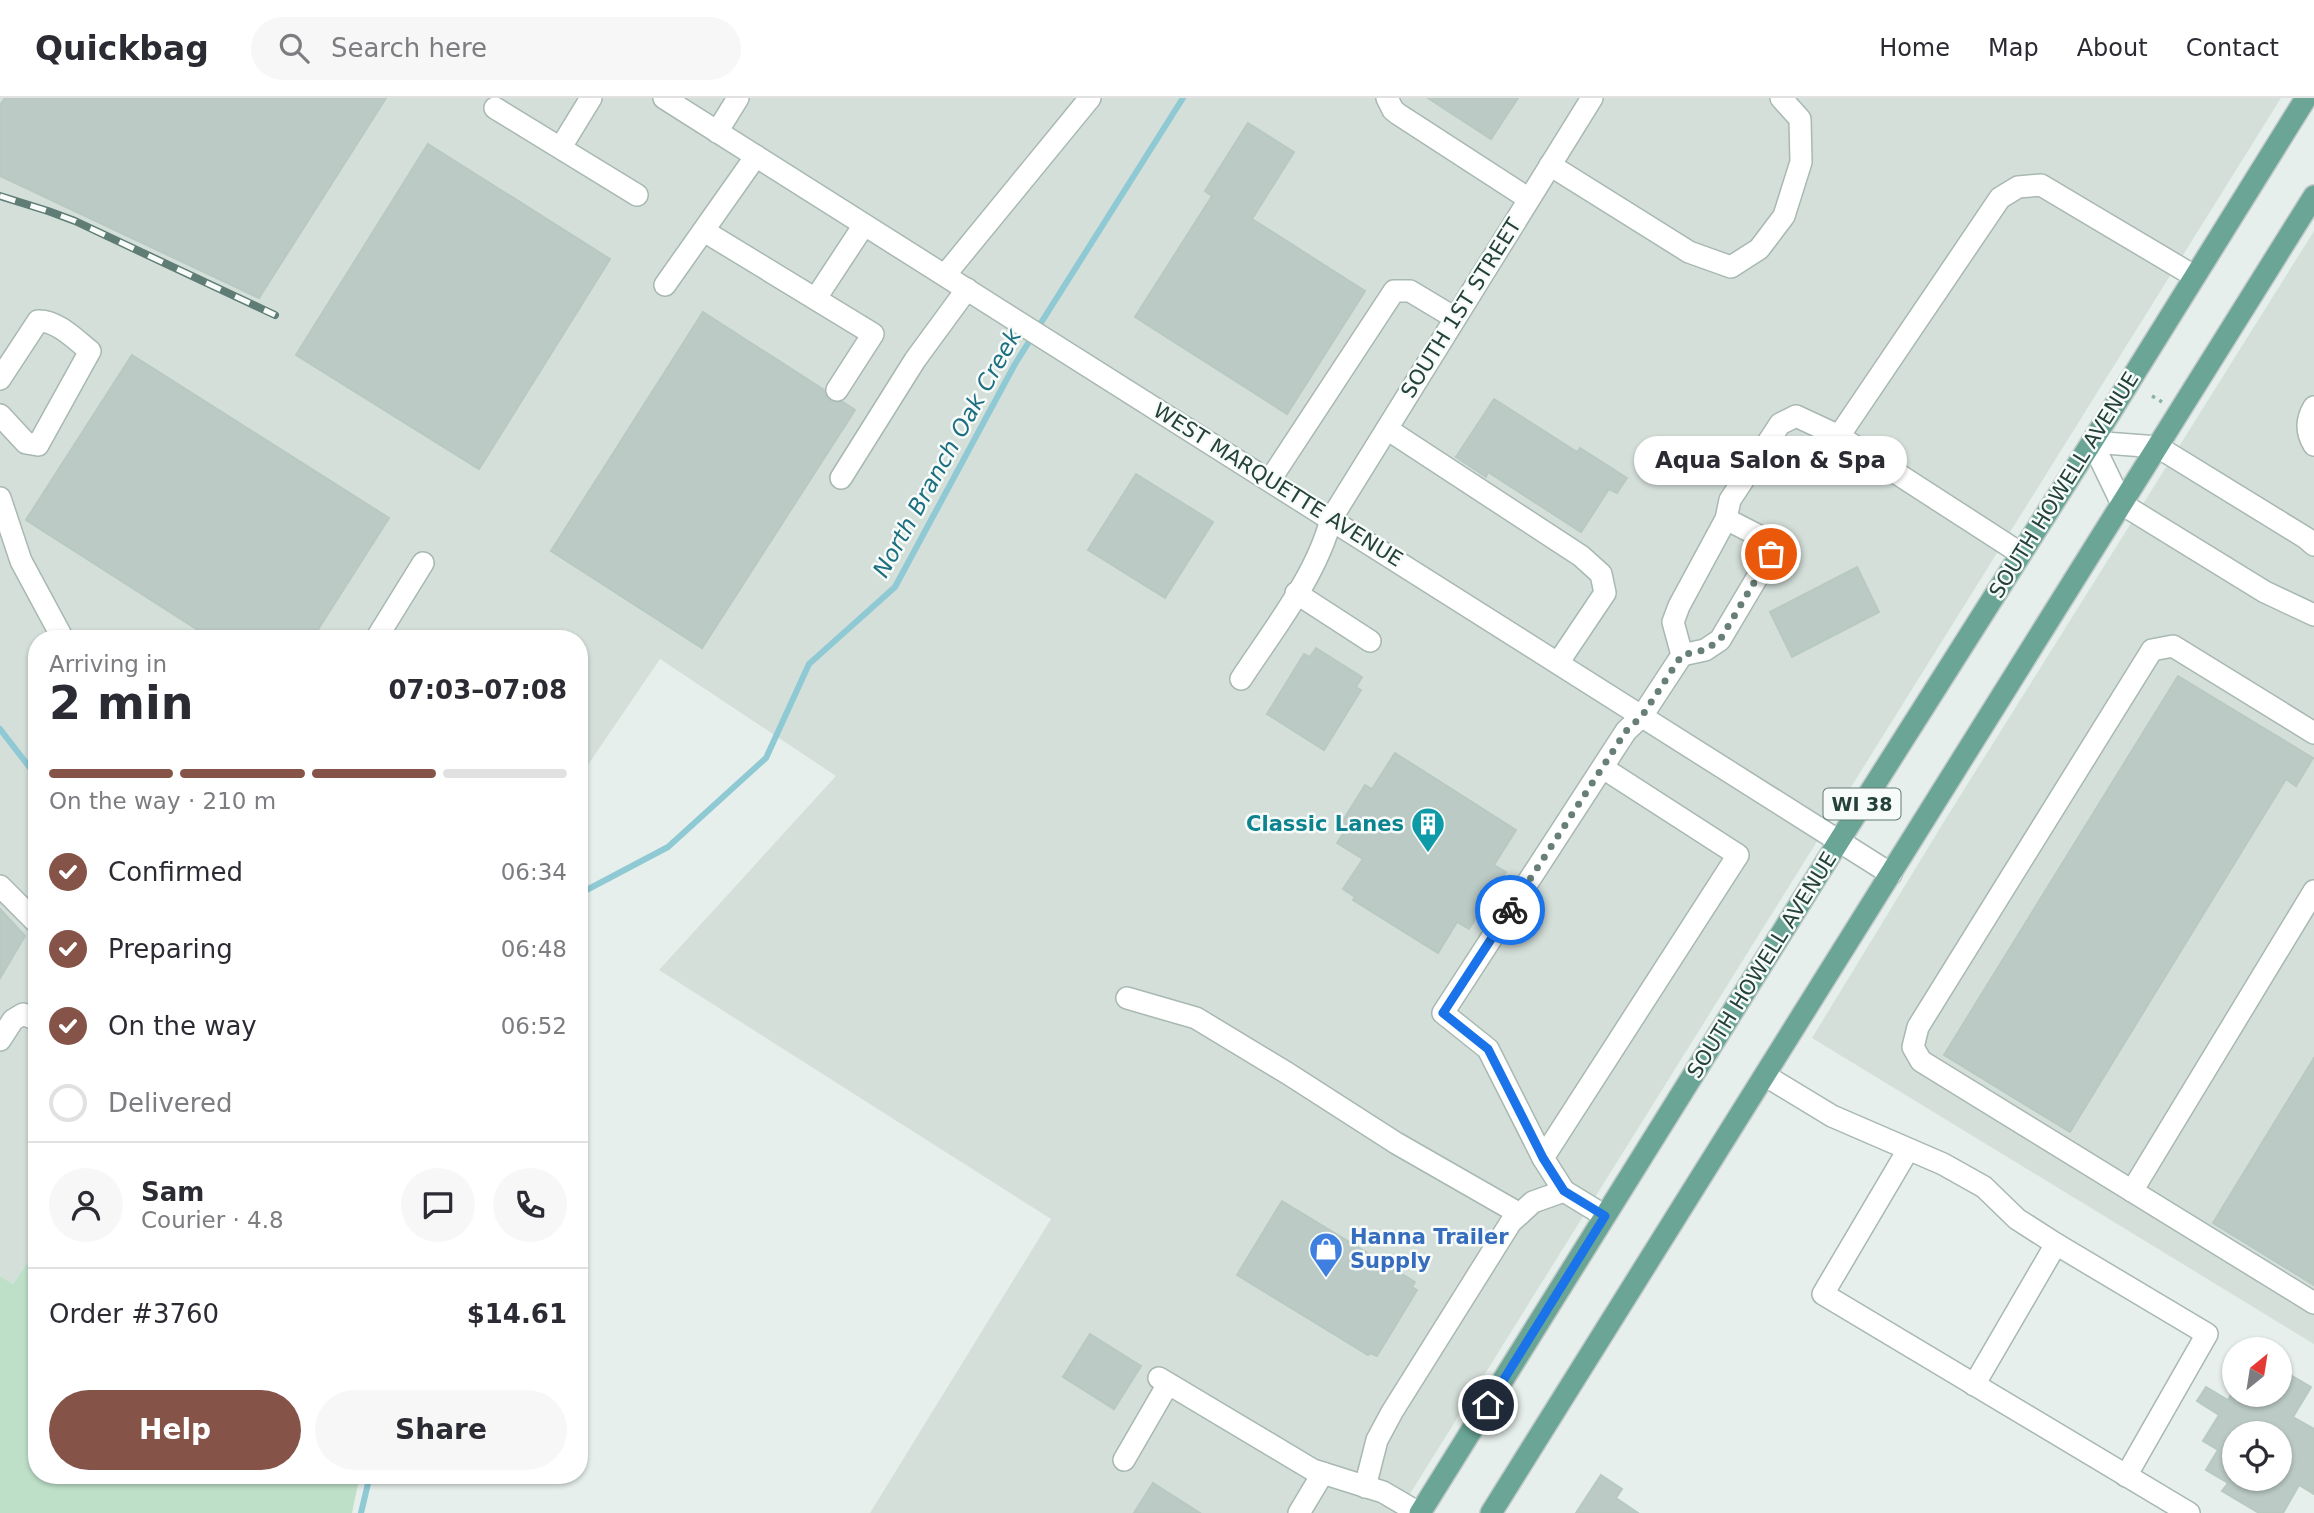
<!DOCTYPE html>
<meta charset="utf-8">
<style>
body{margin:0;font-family:"DejaVu Sans",sans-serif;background:#f7f7f7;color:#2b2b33;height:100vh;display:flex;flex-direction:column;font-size:26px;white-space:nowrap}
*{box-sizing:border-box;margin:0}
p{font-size:23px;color:#7c7c81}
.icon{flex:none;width:38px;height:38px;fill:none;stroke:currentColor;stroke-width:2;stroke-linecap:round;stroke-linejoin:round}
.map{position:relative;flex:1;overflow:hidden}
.side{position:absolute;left:28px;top:532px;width:560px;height:854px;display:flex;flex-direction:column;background:#fff;border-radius:28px;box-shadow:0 2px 5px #0004}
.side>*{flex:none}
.needle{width:46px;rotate:30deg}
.tools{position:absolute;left:2222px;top:1239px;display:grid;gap:14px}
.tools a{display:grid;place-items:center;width:70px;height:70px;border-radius:50%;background:#fff;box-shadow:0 2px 5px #0004;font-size:35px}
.pin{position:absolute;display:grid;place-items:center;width:60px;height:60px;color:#fff;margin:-30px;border:4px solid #fff;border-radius:50%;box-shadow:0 2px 7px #0007}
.courier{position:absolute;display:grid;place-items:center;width:70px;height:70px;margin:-35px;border:5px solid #1a73e8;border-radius:50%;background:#fff;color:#222;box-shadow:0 2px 9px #0007}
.bubble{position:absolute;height:49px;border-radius:24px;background:#fff;box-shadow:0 2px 5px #0004;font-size:23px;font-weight:800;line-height:49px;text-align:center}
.overview em{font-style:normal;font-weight:800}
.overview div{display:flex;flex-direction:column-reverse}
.overview{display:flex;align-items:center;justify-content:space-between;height:119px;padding:0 21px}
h1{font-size:46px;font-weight:800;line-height:52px}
.bar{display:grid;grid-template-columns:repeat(4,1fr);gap:10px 7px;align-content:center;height:84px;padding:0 21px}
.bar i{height:9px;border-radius:5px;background:#e1e1e2}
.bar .current{background:#855347}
.bar p{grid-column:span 4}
.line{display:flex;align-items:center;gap:18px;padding:0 21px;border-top:2px solid #e1e1e2}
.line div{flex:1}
.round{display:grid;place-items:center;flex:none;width:74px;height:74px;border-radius:37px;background:#f7f7f7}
ol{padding:0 21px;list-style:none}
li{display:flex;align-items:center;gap:21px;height:77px}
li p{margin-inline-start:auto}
li .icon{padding:7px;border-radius:50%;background:#855347;color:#fff;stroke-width:4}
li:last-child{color:#7c7c81}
li i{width:38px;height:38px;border:4px solid #e1e1e2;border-radius:50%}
.primary-button{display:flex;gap:14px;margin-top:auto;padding:14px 21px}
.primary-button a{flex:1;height:80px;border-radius:42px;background:#855347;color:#fff;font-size:28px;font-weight:800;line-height:80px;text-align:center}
.primary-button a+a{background:#f7f7f7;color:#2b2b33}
header{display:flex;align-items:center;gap:42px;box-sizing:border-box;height:98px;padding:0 35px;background:#fff;border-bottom:2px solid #e1e1e2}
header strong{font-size:33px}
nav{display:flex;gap:38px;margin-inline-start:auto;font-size:24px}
.search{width:490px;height:63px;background:#f7f7f7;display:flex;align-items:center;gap:18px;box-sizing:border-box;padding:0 24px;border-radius:38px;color:#7c7c81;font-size:26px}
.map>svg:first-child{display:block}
.built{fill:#d4dfda}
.green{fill:#bfe0c8}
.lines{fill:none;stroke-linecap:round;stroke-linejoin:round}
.stream{stroke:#8ec9d4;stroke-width:6}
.building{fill:#bbcac4;stroke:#b8c9c2;stroke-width:2;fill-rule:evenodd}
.minor-casing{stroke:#a8b8b2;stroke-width:24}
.major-casing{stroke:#c2cac8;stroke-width:24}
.path{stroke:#86b3a5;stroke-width:3.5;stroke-dasharray:3.5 5;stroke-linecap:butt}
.minor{stroke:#fff;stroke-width:21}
.major{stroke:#6aa596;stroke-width:21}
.rail-casing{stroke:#5f7d75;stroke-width:8}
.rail{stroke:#f7fbf9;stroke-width:5;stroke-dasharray:16;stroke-linecap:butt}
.done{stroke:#687f78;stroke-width:7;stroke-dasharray:0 12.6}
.route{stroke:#1a73e8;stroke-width:9}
.labels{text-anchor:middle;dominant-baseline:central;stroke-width:5;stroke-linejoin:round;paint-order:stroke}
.shield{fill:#f7fbf9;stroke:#637a73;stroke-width:2}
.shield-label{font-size:19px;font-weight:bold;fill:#24423a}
.street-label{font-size:21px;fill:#24423a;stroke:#f7fbf9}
.culture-label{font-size:21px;font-weight:bold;fill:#0d838f;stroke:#f7fbf9;text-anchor:end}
.shop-label{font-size:21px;font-weight:bold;fill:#366cbe;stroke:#f7fbf9;text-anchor:start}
.water-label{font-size:23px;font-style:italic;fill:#1c6f80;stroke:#f7fbf9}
</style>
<header>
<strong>Quickbag</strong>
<div class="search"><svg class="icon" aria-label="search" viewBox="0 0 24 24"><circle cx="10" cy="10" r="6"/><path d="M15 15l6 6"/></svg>Search here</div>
<nav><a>Home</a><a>Map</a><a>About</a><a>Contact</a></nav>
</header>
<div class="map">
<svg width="2314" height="1415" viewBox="0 0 2314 1415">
<rect width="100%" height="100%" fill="#e6efeb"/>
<g class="built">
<polygon points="0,0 2281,0 1398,1415 870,1415 1051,1121 659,872 836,678 660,561 579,680 579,541 37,541 37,795 32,803 37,808 37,1150 13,1186 0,1178"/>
<polygon points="2314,133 2314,1246 1812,940 1945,722"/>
</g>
<polygon class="green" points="37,1150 37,1377 360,1377 352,1415 0,1415 0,1178 13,1186"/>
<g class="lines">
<g class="stream">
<polyline points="0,631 37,679"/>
<polyline points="579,796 668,749 766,660 809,566 895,489 1015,266 1183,0"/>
<polyline points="361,1415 370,1377"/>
</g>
</g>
<g class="building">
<polygon points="5,0 386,0 259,200 0,78 0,7"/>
<polygon points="1428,0 1518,0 1491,41"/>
<polygon points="1248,25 1294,54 1252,121 1365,193 1287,316 1135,219 1212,98 1205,93"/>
<polygon points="428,46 610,161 479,371 296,257"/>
<polygon points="703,214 824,292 826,299 831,303 843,304 855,312 702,550 551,453"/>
<polygon points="132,257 389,420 312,541 212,541 26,422"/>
<polygon points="1494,301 1577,354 1580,350 1627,380 1617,395 1609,391 1581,434 1488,374 1486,379 1456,359"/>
<polygon points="1136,376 1213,424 1165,500 1088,452"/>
<polygon points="1857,469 1879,514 1792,559 1770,514"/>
<polygon points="1316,550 1362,579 1356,589 1361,592 1324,652 1267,616 1304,556 1310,559"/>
<polygon points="2178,578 2313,660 2296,688 2286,681 2070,1034 1944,957"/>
<polygon points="1395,655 1516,732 1494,767 1506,774 1469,831 1457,824 1438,855 1353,802 1355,799 1343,791 1363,761 1337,745 1348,728 1342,724 1365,687 1372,691"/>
<polygon points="0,811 25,838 0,880"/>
<polygon points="2314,960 2314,1187 2213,1125"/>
<polygon points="1282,1103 1415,1184 1412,1189 1417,1192 1377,1258 1370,1255 1368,1257 1237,1177"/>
<polygon points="1090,1236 1141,1268 1114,1311 1063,1279"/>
<path d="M2280 1271 2311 1289 2293 1319 2314 1331V1396L2299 1387 2283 1415H2259L2222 1393 2228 1385 2206 1372 2218 1352 2203 1343 2219 1317 2197 1303 2206 1289 2228 1302 2231 1297H2280ZM2235 1335H2280V1381H2235Z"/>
<polygon points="1601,1377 1622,1391 1616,1400 1638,1415 1576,1415"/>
<polygon points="1153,1385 1200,1415 1134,1415"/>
</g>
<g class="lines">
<g class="minor-casing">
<g id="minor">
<polyline points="664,0 1891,776"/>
<polyline points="1387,0 1393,12 1398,16 1529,101"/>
<polyline points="495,10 637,97"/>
<polyline points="717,34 738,0"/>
<polyline points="561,49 591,0"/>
<polyline points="1550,67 1689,154 1731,169 1759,151 1784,118 1801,64 1800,21 1781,0"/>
<polyline points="704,133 873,236 837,292"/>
<polyline points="945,177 1090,0"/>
<polyline points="665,187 756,58"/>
<polyline points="816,200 864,127"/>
<path d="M0 281 38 223C57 222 76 242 90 253L38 347 26 345 0 317"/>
<path d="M2314 309C2306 322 2306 334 2314 347"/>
<polyline points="1387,331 1581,458 1601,476 1605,495 1558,565"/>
<polyline points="2092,344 2122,406 2265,494 2314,517"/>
<polyline points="2092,344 2158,349 2306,440 2314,447"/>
<polyline points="841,380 915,262 967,191"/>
<polyline points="1270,382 1394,193 1410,193 1455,220"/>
<polyline points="0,400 21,463 63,541"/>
<polyline points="2020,455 1839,338 2000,100 2018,89 2041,87 2194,178"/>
<polyline points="1296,495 1370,543"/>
<polyline points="376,541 423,465"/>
<polyline points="1682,557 1705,552 1720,542 1771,456 1769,443 1726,421"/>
<path d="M1241 581C1273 532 1317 477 1331 421L1592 0"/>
<polyline points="2314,635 2173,548 2152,552 1918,929 1913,949 1921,963 2314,1205"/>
<polyline points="0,788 37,825"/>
<polyline points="1127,900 1196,920 1287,975 1396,1045 1520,1116"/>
<polyline points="0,942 13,922 23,916 37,922"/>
<polyline points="1766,978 1832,1018 1943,1066 1984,1089 2017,1121 2056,1146 2207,1236 2126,1378"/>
<polyline points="1908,1052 1823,1196 2189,1415"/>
<polyline points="1543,1060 1738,757 1603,670"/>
<polyline points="1564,1093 1543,1060 1488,951 1443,915 1626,633 1642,618 1682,557 1673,524 1679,508 1726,421 1730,402 1780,326 1796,318 1839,338"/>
<polyline points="2132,1093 2314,793"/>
<polyline points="1159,1280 1313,1372 1383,1394 1419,1415"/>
<polyline points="1974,1287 2056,1146"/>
<polyline points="1124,1362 1168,1286"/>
<polyline points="1365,1389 1377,1342 1392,1314 1511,1124 1533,1104 1564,1093 1605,1118"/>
<polyline points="1299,1415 1323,1375"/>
</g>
</g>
<g class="major-casing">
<g id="major">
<polyline points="1420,1415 1839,743 2092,344 2306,0"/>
<polyline points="1491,1415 2314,98"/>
</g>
</g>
<polyline class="path" points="2152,298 2162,304"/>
<use href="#minor" class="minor"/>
<use href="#major" class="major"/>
<g class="rail-casing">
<polyline id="rail" points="0,98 48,113 75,123 275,217"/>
</g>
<use href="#rail" class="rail"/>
</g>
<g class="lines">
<polyline class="done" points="1510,812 1626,633 1642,618 1682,557 1705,552 1720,542 1771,456"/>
<polyline class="route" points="1488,1307 1605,1118 1564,1093 1543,1060 1488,951 1443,915 1510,812"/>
</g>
<defs>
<g id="building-pin" transform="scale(1.75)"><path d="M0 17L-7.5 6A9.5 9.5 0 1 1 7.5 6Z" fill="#0f9aa8" stroke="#f7fbf9"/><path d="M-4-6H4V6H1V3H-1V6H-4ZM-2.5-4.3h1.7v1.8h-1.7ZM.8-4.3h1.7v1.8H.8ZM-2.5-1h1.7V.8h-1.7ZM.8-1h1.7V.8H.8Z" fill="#fff"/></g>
<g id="shop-pin" transform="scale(1.75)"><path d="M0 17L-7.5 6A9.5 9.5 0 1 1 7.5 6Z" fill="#3f7fe0" stroke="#f7fbf9"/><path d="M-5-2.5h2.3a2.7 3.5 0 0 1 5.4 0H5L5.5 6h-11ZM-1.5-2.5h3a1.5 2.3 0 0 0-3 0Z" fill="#fff"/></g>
</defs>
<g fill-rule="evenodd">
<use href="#building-pin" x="1428" y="726"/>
<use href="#shop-pin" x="1326" y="1151"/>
</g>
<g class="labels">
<rect class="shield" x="1823.5" y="690.5" width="77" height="31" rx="5"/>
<g class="shield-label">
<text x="1862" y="706">WI 38</text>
</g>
<g class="street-label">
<text transform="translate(1461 210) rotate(-58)">SOUTH 1ST STREET</text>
<text transform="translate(1278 387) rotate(32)">WEST MARQUETTE AVENUE</text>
<text transform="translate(2064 387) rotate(-58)">SOUTH HOWELL AVENUE</text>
<text transform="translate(1762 867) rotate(-58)">SOUTH HOWELL AVENUE</text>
</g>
<g class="culture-label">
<text x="1404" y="726">Classic Lanes</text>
</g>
<g class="shop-label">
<text x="1350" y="1139">Hanna Trailer<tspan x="1350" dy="24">Supply</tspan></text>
</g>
<g class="water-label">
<text transform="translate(947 355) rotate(-61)">North Branch Oak Creek</text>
</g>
</g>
</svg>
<div class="tools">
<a><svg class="needle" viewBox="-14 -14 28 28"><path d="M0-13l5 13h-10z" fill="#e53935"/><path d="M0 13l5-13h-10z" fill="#7c7c81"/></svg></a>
<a><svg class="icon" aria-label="locate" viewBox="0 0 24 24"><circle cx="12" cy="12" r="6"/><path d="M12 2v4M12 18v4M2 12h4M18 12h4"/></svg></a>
</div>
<div class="pin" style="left:1771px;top:456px;background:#ea580c"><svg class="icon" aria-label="bag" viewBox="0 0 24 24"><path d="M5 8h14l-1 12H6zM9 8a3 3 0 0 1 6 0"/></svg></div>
<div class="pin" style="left:1488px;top:1307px;background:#1f2937"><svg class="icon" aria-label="home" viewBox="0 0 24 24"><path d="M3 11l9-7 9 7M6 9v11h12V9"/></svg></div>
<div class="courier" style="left:1510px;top:812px"><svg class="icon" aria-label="bike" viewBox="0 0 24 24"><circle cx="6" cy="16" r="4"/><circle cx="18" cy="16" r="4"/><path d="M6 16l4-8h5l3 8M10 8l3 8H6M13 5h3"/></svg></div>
<div class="bubble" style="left:1634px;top:338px;width:273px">Aqua Salon &amp; Spa</div>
<section class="side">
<div class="overview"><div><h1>2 min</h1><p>Arriving in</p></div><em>07:03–07:08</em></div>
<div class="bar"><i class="current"></i><i class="current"></i><i class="current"></i><i></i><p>On the way · 210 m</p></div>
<ol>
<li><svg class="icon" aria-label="check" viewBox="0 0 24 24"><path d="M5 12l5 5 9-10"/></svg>Confirmed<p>06:34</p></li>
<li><svg class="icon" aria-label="check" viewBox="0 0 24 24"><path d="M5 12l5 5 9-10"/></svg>Preparing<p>06:48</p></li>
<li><svg class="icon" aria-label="check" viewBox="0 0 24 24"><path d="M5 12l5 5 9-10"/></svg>On the way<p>06:52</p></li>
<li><i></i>Delivered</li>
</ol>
<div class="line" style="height:126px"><a class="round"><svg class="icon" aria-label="person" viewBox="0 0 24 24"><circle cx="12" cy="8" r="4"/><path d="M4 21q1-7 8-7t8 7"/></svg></a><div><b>Sam</b><p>Courier · 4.8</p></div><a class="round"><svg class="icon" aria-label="chat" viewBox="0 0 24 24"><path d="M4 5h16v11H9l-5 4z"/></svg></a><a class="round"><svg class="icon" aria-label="phone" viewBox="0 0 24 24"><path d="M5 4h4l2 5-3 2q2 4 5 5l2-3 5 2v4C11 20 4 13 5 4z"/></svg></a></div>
<div class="line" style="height:91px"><div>Order #3760</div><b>$14.61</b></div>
<div class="primary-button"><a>Help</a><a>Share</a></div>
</section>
</div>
